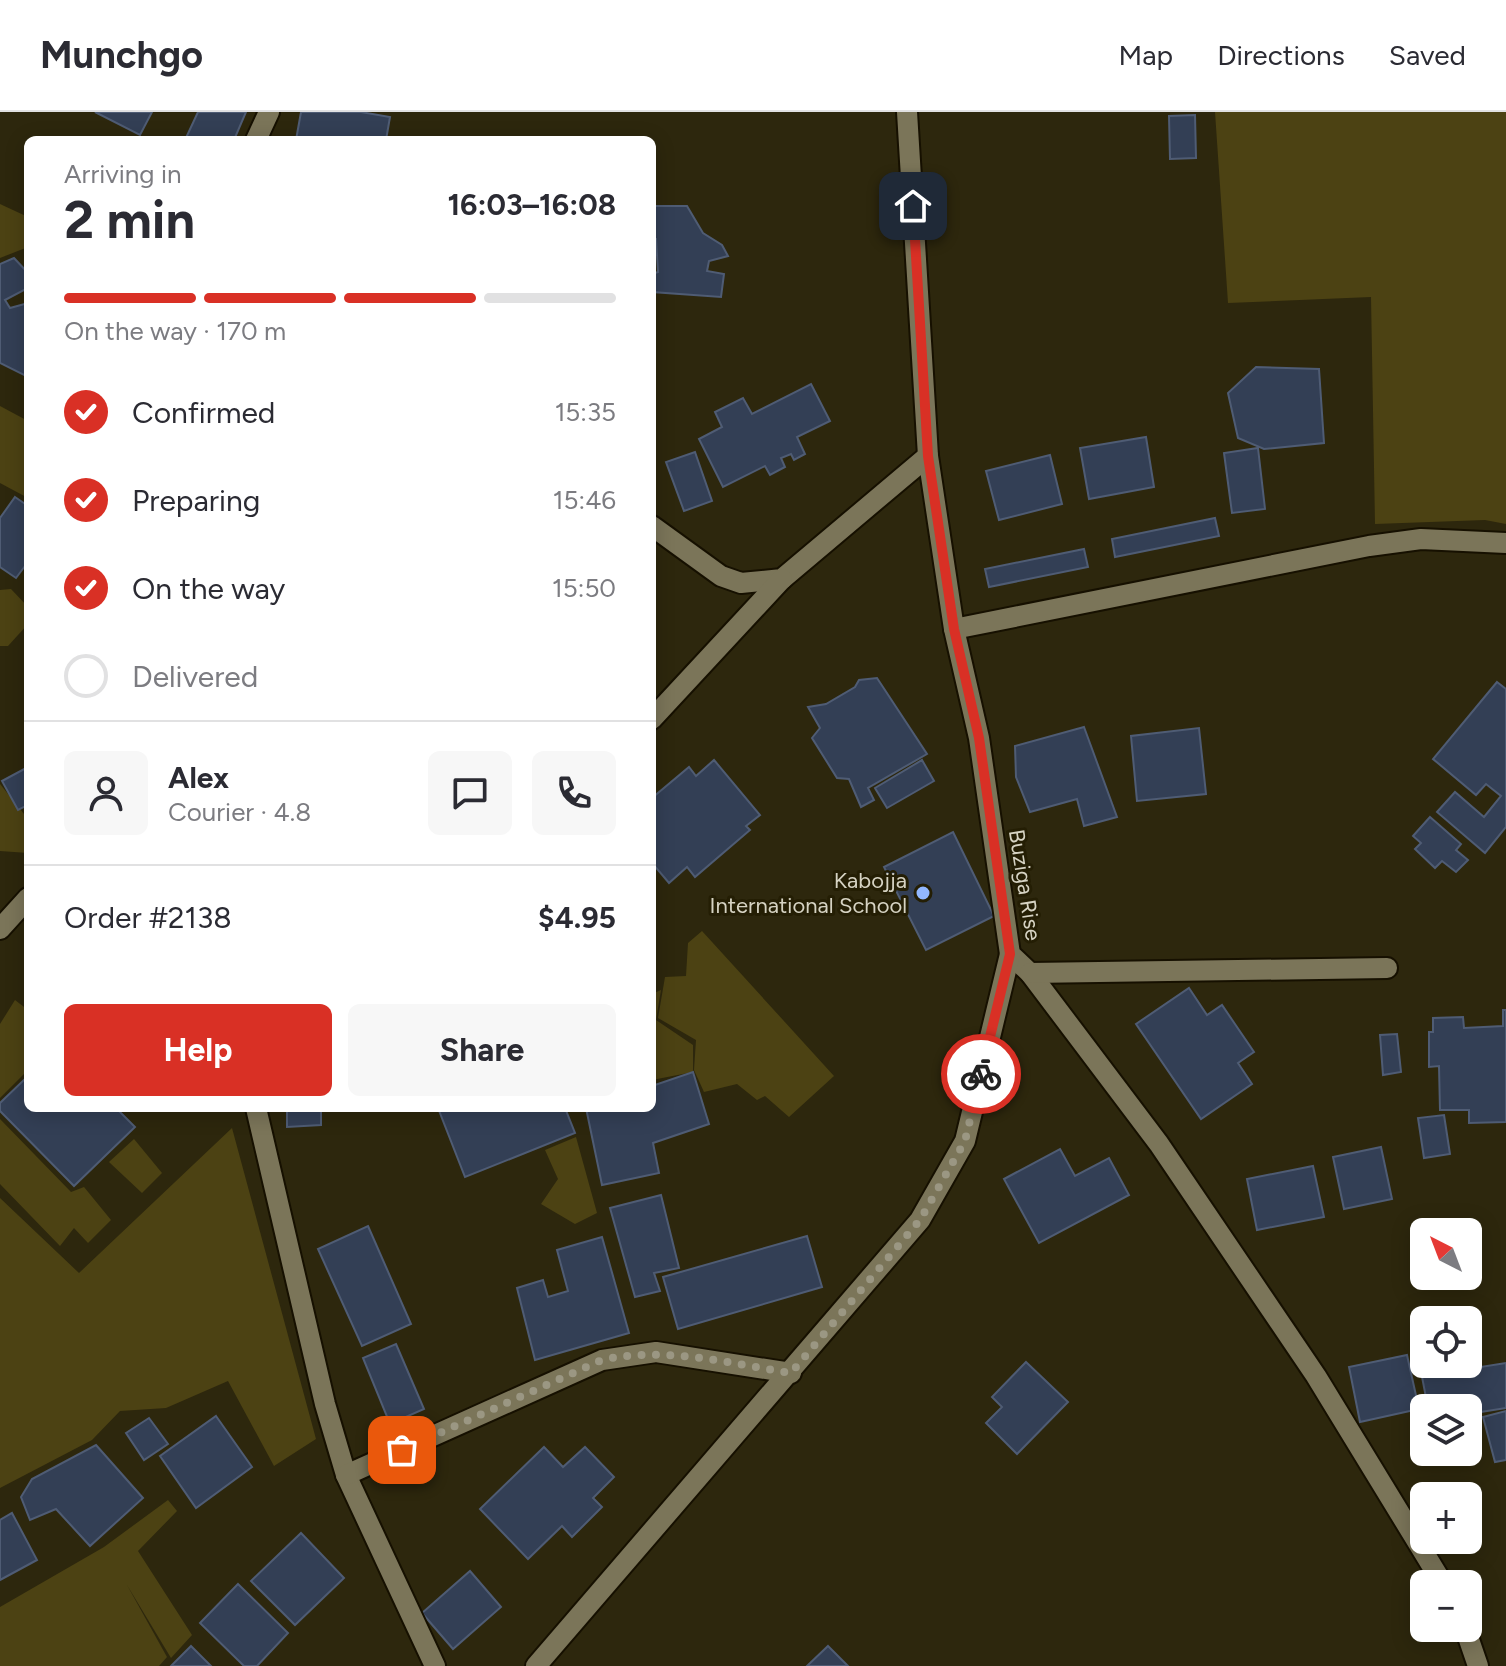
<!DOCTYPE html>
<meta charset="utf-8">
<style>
body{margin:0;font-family:Figtree,sans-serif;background:#f7f7f7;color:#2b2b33;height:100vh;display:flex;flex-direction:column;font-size:30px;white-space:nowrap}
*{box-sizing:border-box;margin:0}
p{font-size:26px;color:#7c7c81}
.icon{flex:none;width:44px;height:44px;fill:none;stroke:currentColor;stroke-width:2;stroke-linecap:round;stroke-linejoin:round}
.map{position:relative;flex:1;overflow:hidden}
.drawer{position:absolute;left:24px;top:24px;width:632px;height:976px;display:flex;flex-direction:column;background:#fff;border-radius:12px;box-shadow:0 4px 20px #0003}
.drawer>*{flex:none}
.needle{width:52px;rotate:318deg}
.buttons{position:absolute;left:1410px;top:1106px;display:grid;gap:16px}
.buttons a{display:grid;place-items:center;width:72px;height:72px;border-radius:12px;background:#fff;box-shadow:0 4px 20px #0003;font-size:40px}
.pin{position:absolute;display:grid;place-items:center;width:68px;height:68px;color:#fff;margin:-34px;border-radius:16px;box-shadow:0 4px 12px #0006}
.courier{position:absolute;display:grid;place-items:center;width:80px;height:80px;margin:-40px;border:6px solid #d93025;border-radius:50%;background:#fff;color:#222;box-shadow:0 2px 10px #0007}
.overview em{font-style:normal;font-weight:700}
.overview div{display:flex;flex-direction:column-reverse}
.overview{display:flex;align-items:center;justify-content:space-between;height:136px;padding:0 40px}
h1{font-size:52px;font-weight:700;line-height:60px}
.bar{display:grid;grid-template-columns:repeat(4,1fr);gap:12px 8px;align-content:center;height:96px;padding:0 40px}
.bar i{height:10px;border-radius:6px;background:#e1e1e2}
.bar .current{background:#d93025}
.bar p{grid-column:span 4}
.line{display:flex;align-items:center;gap:20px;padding:0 40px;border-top:2px solid #e1e1e2}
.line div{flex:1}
.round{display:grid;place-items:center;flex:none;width:84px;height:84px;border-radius:12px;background:#f7f7f7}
ol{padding:0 40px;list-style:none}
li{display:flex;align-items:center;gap:24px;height:88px}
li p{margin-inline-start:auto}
li .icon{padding:8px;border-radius:50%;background:#d93025;color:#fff;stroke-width:4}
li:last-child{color:#7c7c81}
li i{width:44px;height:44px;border:4px solid #e1e1e2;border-radius:50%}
.button{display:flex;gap:16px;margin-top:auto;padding:16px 40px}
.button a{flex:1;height:92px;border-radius:12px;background:#d93025;color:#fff;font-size:32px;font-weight:700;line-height:92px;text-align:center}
.button a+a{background:#f7f7f7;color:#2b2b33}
header{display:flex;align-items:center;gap:48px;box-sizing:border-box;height:112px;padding:0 40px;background:#fff;border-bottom:2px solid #e1e1e2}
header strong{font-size:38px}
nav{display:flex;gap:44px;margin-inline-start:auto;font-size:28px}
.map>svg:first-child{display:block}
.green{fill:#4c4213}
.building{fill:#333f55;stroke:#4f5c74;stroke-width:2}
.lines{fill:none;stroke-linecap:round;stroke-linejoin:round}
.minor-casing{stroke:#161000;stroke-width:24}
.minor{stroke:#7b7559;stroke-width:20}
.done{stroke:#9b9783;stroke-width:8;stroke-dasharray:0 14.4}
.route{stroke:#d93025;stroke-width:10}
.poi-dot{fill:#92b7fd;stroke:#241e04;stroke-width:3}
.labels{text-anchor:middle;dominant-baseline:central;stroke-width:6;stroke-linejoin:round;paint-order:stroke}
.poi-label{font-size:22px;fill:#d6d3c3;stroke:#241e04;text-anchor:end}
.street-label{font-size:22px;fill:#d6d3c3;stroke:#241e04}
</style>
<header>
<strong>Munchgo</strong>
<nav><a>Map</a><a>Directions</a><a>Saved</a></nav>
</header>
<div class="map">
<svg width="1506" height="1554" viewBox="0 0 1506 1554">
<rect width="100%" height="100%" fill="#2d270d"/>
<g class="green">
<polygon points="1215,0 1506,0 1506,412 1485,408 1375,412 1371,185 1228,191"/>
<polygon points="0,92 28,105 28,135 0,146"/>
<polygon points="0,294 28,309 28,386 0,371"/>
<polygon points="11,477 28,495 28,512 8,534 0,534 0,478"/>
<polygon points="0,672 28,707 28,741 0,739"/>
<polygon points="702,819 834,964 789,1005 765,984 757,988 737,972 704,980 694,958 696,928 658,906 665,865 686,864 688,831"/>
<polygon points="661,878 656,908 693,933 693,960 652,968 652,882"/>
<polygon points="15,888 28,898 28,958 0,986 0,912"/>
<polygon points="0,1007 71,1080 84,1075 111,1108 88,1131 74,1116 60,1134 0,1072"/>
<polygon points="232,1016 316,1327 274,1354 228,1269 166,1296 120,1299 92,1328 0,1376 0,1086 79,1161"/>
<polygon points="576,1025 597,1101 575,1112 541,1092 558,1067 545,1038"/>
<polygon points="134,1027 162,1061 142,1081 109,1050"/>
<polygon points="168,1388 177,1399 138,1439 192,1523 171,1546 127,1473 167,1545 159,1554 0,1554 0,1495 104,1435"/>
</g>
<g class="building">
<polygon points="95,0 152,0 140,23"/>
<polygon points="198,0 246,0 234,28 185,28"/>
<polygon points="301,0 361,0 390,5 386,28 296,28"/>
<polygon points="1195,3 1196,46 1170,47 1169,4"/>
<polygon points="652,94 687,94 703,121 722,133 728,144 709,149 707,159 724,162 721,185 652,180 652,162 658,160 656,127 652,127"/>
<polygon points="14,146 28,161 28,176 5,188 10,196 28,191 28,265 0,251 0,152"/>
<polygon points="1256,255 1319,257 1324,331 1264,337 1238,326 1228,281"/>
<polygon points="811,272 830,309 797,325 805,342 794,348 791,342 781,346 785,355 770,363 765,354 723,375 699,327 722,315 715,300 743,286 752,302"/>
<polygon points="1146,325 1154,375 1089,387 1080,336"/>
<polygon points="1258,336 1265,397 1232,401 1224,341"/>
<polygon points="695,340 712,389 684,399 666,350"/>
<polygon points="1050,343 1062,392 999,408 986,359"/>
<polygon points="15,385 28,394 28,450 16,466 0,455 0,406"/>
<polygon points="1215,406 1219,424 1115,445 1112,427"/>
<polygon points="1084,437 1088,455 989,475 985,457"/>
<polygon points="877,566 927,642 868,676 874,688 861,695 849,667 837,666 812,626 820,616 808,595 826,592 855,575 859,568"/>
<polygon points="1497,570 1506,577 1506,715 1485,741 1437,700 1455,680 1484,705 1501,684 1486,672 1476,683 1433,647"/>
<polygon points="1084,615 1117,705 1084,714 1077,687 1030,700 1016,665 1015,634"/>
<polygon points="1199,616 1206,682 1137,689 1131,624"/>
<polygon points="714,648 760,703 746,714 750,718 695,765 687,755 669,771 652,751 652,686 689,655 696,664"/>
<polygon points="922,648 934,669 887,696 875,676"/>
<polygon points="28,655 28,693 18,698 2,669"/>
<polygon points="1430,705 1461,732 1456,738 1468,748 1456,760 1442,749 1435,756 1415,737 1421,731 1413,724"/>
<polygon points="953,720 994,804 926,838 884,755"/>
<polygon points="1189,876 1207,903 1222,893 1254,940 1238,951 1252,972 1201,1007 1136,912"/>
<polygon points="1503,898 1506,898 1506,1010 1469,1011 1469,998 1440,998 1439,954 1429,955 1429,920 1433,920 1433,906 1463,905 1464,916 1503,914"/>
<polygon points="1397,922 1401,960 1383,963 1380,923"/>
<polygon points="693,960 709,1012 653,1031 659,1061 602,1073 586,996 652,996 652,974"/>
<polygon points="28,964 28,996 116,996 135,1015 74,1074 0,999 0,991"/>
<polygon points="287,996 321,996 321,1013 287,1015"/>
<polygon points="438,996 565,996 575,1021 465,1065"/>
<polygon points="1444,1003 1450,1042 1424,1046 1418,1006"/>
<polygon points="1381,1035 1392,1087 1344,1097 1333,1045"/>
<polygon points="1060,1037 1075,1064 1109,1046 1129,1083 1039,1131 1004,1067"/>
<polygon points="1313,1054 1324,1105 1257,1118 1247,1067"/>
<polygon points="661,1083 679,1156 654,1161 660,1179 635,1185 610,1096"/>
<polygon points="368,1114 411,1212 362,1234 318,1137"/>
<polygon points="807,1124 822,1175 678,1217 663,1165"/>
<polygon points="602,1125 629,1221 535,1248 517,1176 543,1168 548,1185 568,1179 557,1138"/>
<polygon points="396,1232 424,1297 390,1312 363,1246"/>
<polygon points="1424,1242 1424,1252 1440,1252 1443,1261 1506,1251 1506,1296 1468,1302 1468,1296 1428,1296 1418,1244"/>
<polygon points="1407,1243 1419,1297 1360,1310 1349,1255"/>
<polygon points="1026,1250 1068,1290 1017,1342 986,1311 1002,1295 992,1285"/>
<polygon points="1506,1299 1506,1348 1495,1350 1483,1305"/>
<polygon points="216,1304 252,1355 196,1396 160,1344"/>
<polygon points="149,1306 168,1332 144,1348 126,1321"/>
<polygon points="96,1333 143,1386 90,1434 56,1397 30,1408 21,1385 32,1367"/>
<polygon points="544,1335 563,1355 585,1335 614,1365 593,1386 602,1395 572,1425 562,1414 528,1447 480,1397"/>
<polygon points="12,1401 37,1448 0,1468 0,1408"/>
<polygon points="301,1421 344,1466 295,1513 251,1469"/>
<polygon points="470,1459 501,1495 453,1537 422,1501"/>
<polygon points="238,1472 288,1521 257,1554 244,1554 200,1511"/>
<polygon points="191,1534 211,1554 171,1554"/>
<polygon points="828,1534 848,1554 807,1554"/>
</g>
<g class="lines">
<g class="minor-casing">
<g id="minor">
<polyline points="907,0 928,344 954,517 979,626 1010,842 1030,861 1159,1032 1316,1264 1443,1472"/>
<polyline points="256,28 269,0"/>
<polyline points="652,414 721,464 741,471 782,467 928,344"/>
<polyline points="954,517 1369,434 1421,427 1506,431"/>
<polyline points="652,607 782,467"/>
<polyline points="0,817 28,786"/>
<polyline points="1030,861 1387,856"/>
<polyline points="256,996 325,1292 346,1363 435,1554"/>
<polyline points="346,1363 602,1248 656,1240 791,1261"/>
<polyline points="1465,1516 1478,1554"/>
<polyline points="536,1554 920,1108 965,1029 1010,842"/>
</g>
</g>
<use href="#minor" class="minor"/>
</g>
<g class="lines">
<path class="done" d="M402 1338 602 1248C665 1234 728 1251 791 1261L920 1108 965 1029 981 962"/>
<polyline class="route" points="913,94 928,344 954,517 979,626 1010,842 981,962"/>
</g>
<circle class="poi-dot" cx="923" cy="781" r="8"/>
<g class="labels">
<g class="poi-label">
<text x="907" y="768">Kabojja<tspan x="907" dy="25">International School</tspan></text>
</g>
<g class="street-label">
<text transform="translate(1025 773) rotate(81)">Buziga Rise</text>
</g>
</g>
</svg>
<div class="buttons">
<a><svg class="needle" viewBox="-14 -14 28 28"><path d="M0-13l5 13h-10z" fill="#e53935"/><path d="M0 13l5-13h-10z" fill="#7c7c81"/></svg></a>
<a><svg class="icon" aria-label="locate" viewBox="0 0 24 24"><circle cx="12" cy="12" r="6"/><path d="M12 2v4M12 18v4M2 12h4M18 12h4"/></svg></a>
<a><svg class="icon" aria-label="layers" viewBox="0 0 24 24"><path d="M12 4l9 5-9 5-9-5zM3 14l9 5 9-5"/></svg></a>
<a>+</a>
<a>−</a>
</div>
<div class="pin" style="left:402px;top:1338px;background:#ea580c"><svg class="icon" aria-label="bag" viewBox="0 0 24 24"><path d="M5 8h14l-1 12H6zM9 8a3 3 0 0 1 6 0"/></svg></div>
<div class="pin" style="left:913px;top:94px;background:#1f2937"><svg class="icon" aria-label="home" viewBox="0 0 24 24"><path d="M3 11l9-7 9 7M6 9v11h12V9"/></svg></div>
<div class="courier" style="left:981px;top:962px"><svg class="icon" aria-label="bike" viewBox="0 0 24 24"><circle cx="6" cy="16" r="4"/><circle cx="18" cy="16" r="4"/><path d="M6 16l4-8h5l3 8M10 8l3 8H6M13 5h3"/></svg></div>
<section class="drawer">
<div class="overview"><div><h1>2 min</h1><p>Arriving in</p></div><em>16:03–16:08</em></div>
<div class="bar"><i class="current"></i><i class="current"></i><i class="current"></i><i></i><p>On the way · 170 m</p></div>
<ol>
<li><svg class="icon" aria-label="check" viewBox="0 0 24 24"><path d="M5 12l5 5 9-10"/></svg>Confirmed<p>15:35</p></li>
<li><svg class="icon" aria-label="check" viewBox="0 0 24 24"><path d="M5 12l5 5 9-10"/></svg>Preparing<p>15:46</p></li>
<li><svg class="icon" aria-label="check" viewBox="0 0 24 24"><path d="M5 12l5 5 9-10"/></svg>On the way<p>15:50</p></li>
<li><i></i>Delivered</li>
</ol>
<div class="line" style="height:144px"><a class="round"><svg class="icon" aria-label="person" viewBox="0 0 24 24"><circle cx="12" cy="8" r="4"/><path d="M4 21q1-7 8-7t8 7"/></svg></a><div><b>Alex</b><p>Courier · 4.8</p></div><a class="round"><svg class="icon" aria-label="chat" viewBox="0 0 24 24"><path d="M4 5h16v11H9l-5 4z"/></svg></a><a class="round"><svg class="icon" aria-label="phone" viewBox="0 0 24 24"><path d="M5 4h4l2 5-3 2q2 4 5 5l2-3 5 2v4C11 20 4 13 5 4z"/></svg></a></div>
<div class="line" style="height:104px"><div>Order #2138</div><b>$4.95</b></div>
<div class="button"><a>Help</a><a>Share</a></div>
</section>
</div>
